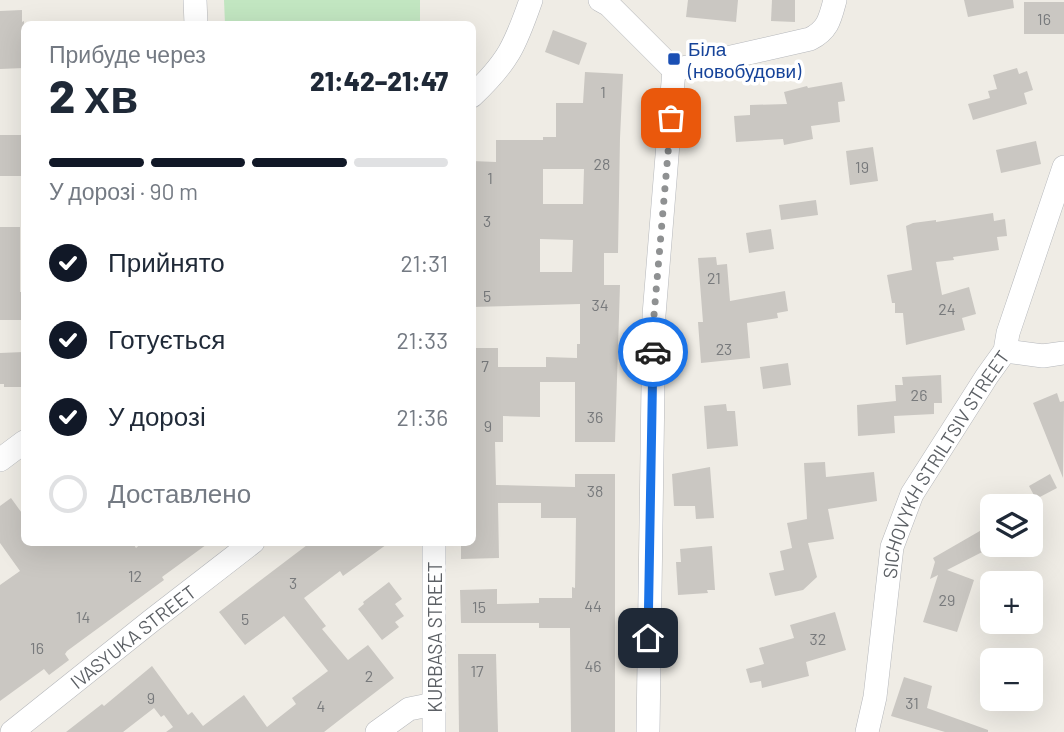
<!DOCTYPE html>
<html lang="uk">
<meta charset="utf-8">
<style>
body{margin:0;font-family:Barlow,sans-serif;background:#f2f2f3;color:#1f2937;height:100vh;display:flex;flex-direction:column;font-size:26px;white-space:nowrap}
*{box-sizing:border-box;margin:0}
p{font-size:23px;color:#747a83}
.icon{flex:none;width:38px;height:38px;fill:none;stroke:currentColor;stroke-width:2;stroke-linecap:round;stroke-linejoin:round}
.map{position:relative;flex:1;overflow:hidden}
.sheet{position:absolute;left:21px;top:21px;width:455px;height:525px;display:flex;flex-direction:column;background:#fff;border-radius:10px;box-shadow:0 7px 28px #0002}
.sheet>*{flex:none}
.fabs{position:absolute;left:980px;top:494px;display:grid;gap:14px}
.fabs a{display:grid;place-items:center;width:63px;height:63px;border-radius:10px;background:#fff;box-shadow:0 7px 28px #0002;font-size:35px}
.pin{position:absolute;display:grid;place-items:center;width:60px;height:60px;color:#fff;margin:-30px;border-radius:14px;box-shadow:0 4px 10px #0006}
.courier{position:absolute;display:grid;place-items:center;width:70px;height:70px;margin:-35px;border:5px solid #1a73e8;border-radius:50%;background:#fff;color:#222;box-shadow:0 2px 9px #0007}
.headline em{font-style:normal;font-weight:800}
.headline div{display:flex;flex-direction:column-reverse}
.headline{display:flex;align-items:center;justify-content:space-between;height:119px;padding:0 28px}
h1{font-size:46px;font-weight:800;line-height:52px}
.bar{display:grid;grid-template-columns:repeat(4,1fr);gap:10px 7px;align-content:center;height:84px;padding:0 28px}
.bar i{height:9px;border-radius:5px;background:#e0e1e3}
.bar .active{background:#111827}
.bar p{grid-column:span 4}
ol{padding:0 28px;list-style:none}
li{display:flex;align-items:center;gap:21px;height:77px}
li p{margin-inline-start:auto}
li .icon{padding:7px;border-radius:50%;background:#111827;color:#fff;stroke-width:4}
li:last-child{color:#747a83}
li i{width:38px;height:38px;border:4px solid #e0e1e3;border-radius:50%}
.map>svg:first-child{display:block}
.green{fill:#c2e6c1}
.building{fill:#cac7c2;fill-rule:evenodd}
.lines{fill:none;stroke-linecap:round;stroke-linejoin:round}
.minor-casing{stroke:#b5b7bb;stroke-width:24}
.minor{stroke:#fff;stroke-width:23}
.done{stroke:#8f9192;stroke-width:7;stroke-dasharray:0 12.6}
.route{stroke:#1a73e8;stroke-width:9}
.transit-dot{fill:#1a4fb4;stroke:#fff;stroke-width:2.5}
.labels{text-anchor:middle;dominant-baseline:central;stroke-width:7;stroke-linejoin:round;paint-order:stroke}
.number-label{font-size:16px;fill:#787a7c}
.transit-label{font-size:19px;fill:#164399;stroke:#fff;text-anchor:start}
.street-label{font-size:19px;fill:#5c6065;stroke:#fff}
</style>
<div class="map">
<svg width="1064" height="732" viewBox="0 0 1064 732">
<rect width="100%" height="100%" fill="#efece5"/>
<polygon class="green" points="224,0 420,0 420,24 225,24"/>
<g class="building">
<polygon points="688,0 738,0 736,22 686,17"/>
<polygon points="772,0 795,0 795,22 771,21"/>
<polygon points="964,0 1013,0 1014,8 968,17"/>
<rect x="1024" y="2" width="40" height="32"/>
<polygon points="22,10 22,22 24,21 24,68 0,69 0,11"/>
<polygon points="553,30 587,43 579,65 545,52"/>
<polygon points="1017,68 1019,74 1027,71 1033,90 1024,93 1027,104 973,120 968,104 990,98 988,91 997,89 993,75"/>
<path d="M585 72 623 74 620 138 618 253H604V285H620L615 442H575V382H540V417L503 416V442H495L496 485 575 487V474H615V732H571L570 628H539V623H461L460 590 497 589V604L539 603V598H572V587L575 588 576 518H541V503H498L499 558 461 559V542H472V348H498V367H546V357L577 358V344H580V304L472 307V161L496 162V140H543V137H556V103H583ZM543 169H584L583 204H543ZM540 239 573 240 572 272H540Z"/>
<polygon points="842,82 845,101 838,102 840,122 811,126 813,139 784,145 783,139 736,142 734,116 750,115 750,105 787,104 784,92 807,86 808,88"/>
<rect x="0" y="135" width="23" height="41"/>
<polygon points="1036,141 1041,164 1001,173 996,150"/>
<polygon points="873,147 878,181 850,185 846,151"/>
<polygon points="816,200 818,215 781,220 779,205"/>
<polygon points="993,213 994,221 1005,219 1007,236 997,237 999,250 953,257 954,260 936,262 942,295 969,287 976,314 962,318 965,330 906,345 903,313 895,313 895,303 892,303 887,275 912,270 906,226 913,223 936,220 936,222"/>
<polygon points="0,227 20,227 20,292 23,292 24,320 0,320"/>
<polygon points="771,229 774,249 749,253 746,233"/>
<polygon points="716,257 717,265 727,264 730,301 785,291 788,311 777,313 778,318 747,323 750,358 701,363 698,322 703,322 698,258"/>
<polygon points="24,352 24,387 4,387 4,384 0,384 0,353"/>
<polygon points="788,363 791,385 763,389 760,367"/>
<polygon points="941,375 942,403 934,403 934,414 894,416 895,433 858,436 857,405 896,401 895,385 903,385 902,377"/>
<polygon points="1057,393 1060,402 1064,401 1063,478 1033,403"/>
<polygon points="726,404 727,411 735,411 738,446 707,449 704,406"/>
<polygon points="825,462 826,477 874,472 877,501 828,509 834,539 808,543 817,577 803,590 775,596 769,573 784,570 780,551 792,548 787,523 807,519 804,463"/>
<polygon points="710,467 714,518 696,519 695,506 674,506 672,474"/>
<polygon points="1050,474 1057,488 1036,499 1029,486"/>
<polygon points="11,498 24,516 24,542 132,542 136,548 143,542 210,542 162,577 164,580 67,651 65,654 69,660 49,675 44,669 0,701 0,585 20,571 0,543 0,506"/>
<polygon points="992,524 992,547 947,570 974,580 957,632 923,622 938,575 930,579 935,562 933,558"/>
<polygon points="311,542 390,542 343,576 340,571 304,598 326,626 322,629 348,660 368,645 394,678 351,711 324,732 166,732 173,727 164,715 161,717 154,708 123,732 66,732 102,704 104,706 152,666 188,715 192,712 203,726 244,695 267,727 296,704 292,698 328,671 284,616 245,645 219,612"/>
<polygon points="712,546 715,590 707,590 708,593 678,595 676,562 681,562 680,549"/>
<polygon points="389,582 402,599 395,604 404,616 395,622 399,627 382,640 358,609 364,604 363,602"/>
<polygon points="835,612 846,650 806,662 809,676 762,688 761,681 750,683 746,669 764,664 759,648 794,638 790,625"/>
<polygon points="458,654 496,654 498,732 459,732"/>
<polygon points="904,677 932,686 927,708 988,730 988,732 945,732 891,716"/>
</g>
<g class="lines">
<g class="minor-casing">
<g id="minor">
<polyline points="195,0 196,24"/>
<polyline points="600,0 609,5 674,70"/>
<path d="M674 70 810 39C828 30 830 19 835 0"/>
<path d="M472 96C508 62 515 46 531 0"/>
<polyline points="1005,351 1043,356 1064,353"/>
<polyline points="0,460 24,442"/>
<path id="s1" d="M12 732 151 621 253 542"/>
<polyline points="377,732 409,709 434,704"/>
<polyline points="434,732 434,542"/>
<polyline points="648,732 654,315 674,70"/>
<path id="s2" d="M867 732 875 697 892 547 912 494 987 376 1005 351 1008 333 1064 167"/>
</g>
</g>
<use href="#minor" class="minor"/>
</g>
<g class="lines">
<polyline class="done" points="653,352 654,315 671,118"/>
<polyline class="route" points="648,638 653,352"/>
</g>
<rect class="transit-dot" x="667" y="52" width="14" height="14" rx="3.5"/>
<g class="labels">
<g class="number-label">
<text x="1044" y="18">16</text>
<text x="603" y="91">1</text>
<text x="602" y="163">28</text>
<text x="862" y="166">19</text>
<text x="490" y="177">1</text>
<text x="487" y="220">3</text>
<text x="714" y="277">21</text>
<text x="487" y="295">5</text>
<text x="600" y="304">34</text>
<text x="947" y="308">24</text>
<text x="724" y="348">23</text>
<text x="485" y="365">7</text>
<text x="919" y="394">26</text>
<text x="595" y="416">36</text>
<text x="488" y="425">9</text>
<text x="595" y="490">38</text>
<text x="135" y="575">12</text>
<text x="293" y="582">3</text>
<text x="947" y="599">29</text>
<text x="593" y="605">44</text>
<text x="479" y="606">15</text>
<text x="83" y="616">14</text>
<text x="245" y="618">5</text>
<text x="818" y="638">32</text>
<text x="37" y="647">16</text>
<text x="593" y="665">46</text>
<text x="477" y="670">17</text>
<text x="369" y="675">2</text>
<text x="151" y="697">9</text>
<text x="912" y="702">31</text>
<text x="321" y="705">4</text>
</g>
<g class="transit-label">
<text x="688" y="48">Біла<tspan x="688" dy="22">(новобудови)</tspan></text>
</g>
<g class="street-label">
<text stroke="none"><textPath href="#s2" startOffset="284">SICHOVYKH STRILTSIV STREET</textPath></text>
<text stroke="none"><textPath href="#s1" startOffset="154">IVASYUKA STREET</textPath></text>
<text transform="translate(434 637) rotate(-90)">KURBASA STREET</text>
</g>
</g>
</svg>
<div class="fabs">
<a><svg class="icon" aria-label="layers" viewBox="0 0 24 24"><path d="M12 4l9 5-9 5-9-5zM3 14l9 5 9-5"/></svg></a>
<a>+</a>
<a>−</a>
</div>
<div class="pin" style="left:671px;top:118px;background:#ea580c"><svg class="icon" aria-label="bag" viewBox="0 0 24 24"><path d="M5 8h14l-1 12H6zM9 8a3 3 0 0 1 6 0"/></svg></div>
<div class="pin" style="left:648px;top:638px;background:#1f2937"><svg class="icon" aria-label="home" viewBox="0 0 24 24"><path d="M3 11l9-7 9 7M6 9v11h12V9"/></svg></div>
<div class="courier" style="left:653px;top:352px"><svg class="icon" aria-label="car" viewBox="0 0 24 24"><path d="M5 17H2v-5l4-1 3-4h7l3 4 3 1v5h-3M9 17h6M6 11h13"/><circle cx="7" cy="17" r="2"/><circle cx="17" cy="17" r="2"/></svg></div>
<section class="sheet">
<div class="headline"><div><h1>2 хв</h1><p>Прибуде через</p></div><em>21:42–21:47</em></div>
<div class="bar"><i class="active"></i><i class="active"></i><i class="active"></i><i></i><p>У дорозі · 90 m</p></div>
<ol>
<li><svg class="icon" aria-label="check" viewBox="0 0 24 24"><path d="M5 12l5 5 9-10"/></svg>Прийнято<p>21:31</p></li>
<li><svg class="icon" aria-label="check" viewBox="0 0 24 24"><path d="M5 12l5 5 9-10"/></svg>Готується<p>21:33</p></li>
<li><svg class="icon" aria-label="check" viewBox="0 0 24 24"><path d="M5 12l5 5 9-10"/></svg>У дорозі<p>21:36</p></li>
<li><i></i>Доставлено</li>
</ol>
</section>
</div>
